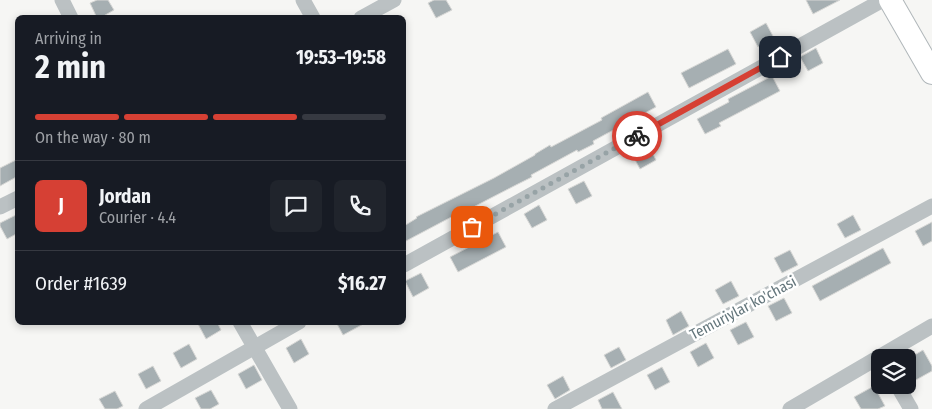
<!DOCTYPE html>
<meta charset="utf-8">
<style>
body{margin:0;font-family:"Fira Sans Condensed",sans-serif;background:#20242c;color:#f1f3f6;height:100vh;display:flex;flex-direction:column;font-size:19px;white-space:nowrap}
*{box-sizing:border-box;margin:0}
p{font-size:16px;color:#9ea1a6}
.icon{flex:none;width:28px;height:28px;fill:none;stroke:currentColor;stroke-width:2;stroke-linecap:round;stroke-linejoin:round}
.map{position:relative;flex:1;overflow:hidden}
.drawer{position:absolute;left:15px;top:15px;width:391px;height:310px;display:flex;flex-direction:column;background:#171b24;border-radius:8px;box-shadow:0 2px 8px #0003}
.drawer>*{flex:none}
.buttons{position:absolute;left:871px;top:349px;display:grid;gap:10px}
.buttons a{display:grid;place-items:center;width:45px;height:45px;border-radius:8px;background:#171b24;box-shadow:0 2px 8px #0003;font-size:25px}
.pin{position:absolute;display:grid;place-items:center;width:42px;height:42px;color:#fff;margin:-21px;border-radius:10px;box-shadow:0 2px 8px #0006}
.courier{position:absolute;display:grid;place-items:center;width:50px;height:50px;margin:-25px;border:4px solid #d64034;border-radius:50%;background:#fff;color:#222;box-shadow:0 1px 6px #0007}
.headline em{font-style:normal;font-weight:700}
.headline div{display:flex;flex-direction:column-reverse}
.headline{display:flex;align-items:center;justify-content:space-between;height:85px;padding:0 20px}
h1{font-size:32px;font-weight:700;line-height:38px}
.bar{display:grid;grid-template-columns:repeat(4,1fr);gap:8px 5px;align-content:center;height:60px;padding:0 20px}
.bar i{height:6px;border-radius:4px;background:#363941}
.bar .on{background:#d64034}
.bar p{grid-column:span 4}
.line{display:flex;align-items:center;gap:12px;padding:0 20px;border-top:1px solid #363941}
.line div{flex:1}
.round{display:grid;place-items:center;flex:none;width:52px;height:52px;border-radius:8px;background:#20242c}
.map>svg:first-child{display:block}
.building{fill:#a6afb2;stroke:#d8d8d6}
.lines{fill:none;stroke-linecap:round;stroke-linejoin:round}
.secondary-casing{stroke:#b0b7ba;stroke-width:24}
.street{stroke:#bbc1c3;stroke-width:15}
.secondary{stroke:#fff;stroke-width:22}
.done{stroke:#97a3a6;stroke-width:5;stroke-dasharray:0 9}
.route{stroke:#d64034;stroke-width:6}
.labels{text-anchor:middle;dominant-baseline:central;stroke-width:5;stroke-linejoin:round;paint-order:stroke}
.street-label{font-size:15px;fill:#64767c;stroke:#fff}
</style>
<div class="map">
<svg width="932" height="409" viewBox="0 0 932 409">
<rect width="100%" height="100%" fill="#f6f6f4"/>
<g class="building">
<polygon points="97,0 108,0 114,10 100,18 97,18 90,3"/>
<polygon points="434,0 446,0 452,10 436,18 428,3"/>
<polygon points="806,0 840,0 813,14"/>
<polygon points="766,23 774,38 758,47 750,32"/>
<polygon points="816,48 823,63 808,71 800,57"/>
<polygon points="728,49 736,64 689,88 681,73"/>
<polygon points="772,76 780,91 719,123 721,126 705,134 697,119 729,102 728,99"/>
<polygon points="648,92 656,107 593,141 594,144 578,152 577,150 531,175 532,177 516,185 458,215 457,214 404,242 404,226 417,218 416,217 494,178 535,155 535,154 550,145 551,147 602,120 601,118"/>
<polygon points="648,145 656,160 640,169 632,154"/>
<polygon points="18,159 18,176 0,186 0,168"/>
<polygon points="584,181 592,196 576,204 568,189"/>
<polygon points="539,205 547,220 532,228 524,214"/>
<polygon points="18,214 18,233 7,239 0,226 0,223"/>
<polygon points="853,215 861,230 845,238 837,224"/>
<polygon points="932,222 932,241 923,246 915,231"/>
<polygon points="498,232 506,247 458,272 450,257"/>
<polygon points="883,248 891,263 820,301 812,286"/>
<polygon points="790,250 798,265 782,273 774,258"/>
<polygon points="421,273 429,288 413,297 405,281"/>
<polygon points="731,281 739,296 723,304 715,290"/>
<polygon points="784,298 792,313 776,321 768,306"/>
<polygon points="681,311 689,326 673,335 666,320"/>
<polygon points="197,322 217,322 221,330 206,339"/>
<polygon points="336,322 367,322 343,335"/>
<polygon points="746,322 754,337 738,345 730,330"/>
<polygon points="301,339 309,354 294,363 286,348"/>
<polygon points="706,343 714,358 698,367 690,352"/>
<polygon points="189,344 197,359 181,368 173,353"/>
<polygon points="619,347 626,360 611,368 604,355"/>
<polygon points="923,350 932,366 932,371 914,381 908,368 908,359"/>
<polygon points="254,365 262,380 246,389 238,374"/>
<polygon points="153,366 161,381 146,389 138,374"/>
<polygon points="662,367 670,382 655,390 647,375"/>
<polygon points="563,376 570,390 555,399 547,385"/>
<polygon points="874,386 885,406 878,409 861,409 854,397"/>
<polygon points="211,390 219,404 210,409 201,409 195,398"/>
<polygon points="115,391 123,406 117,409 105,409 99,399"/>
<polygon points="613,392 622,409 602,409 598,400"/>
</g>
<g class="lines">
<g class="secondary-casing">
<polyline id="secondary" points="890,0 932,73"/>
</g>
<g class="street">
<polyline points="62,0 71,18"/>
<polyline points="303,0 313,18"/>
<polyline points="361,18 394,0"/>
<polyline points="0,207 18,198"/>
<polyline points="404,265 883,0"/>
<polyline points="240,322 290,409"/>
<polyline points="897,385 911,409"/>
<polyline points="146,409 299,322"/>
<polyline points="555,409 932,206"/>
<polyline points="790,409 932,326"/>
</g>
<use href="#secondary" class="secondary"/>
</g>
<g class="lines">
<polyline class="done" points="472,227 637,136"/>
<polyline class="route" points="637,136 780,57"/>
</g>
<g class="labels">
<g class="street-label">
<text transform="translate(743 308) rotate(-28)">Temuriylar ko'chasi</text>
</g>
</g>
</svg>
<div class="buttons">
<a><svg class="icon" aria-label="layers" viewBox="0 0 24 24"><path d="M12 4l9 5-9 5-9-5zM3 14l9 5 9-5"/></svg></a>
</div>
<div class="pin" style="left:472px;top:227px;background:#ea580c"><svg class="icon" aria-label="bag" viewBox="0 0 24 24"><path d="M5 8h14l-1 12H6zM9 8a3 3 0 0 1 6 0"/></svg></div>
<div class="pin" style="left:780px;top:57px;background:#1f2937"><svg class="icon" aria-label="home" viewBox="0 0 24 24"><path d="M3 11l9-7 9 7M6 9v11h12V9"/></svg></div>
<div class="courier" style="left:637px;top:136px"><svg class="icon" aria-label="bike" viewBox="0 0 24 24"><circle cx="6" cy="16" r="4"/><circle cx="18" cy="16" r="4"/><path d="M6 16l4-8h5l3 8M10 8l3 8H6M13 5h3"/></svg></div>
<section class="drawer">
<div class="headline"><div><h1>2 min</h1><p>Arriving in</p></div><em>19:53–19:58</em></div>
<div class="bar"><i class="on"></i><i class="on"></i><i class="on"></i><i></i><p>On the way · 80 m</p></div>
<div class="line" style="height:90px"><b class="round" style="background:#d64034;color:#fff">J</b><div><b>Jordan</b><p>Courier · 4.4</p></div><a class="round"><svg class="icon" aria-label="chat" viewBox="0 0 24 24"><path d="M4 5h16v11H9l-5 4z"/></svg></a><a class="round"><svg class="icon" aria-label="phone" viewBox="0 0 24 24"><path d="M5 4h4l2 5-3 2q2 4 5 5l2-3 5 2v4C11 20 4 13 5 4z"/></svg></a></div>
<div class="line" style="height:65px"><div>Order #1639</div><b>$16.27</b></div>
</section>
</div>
